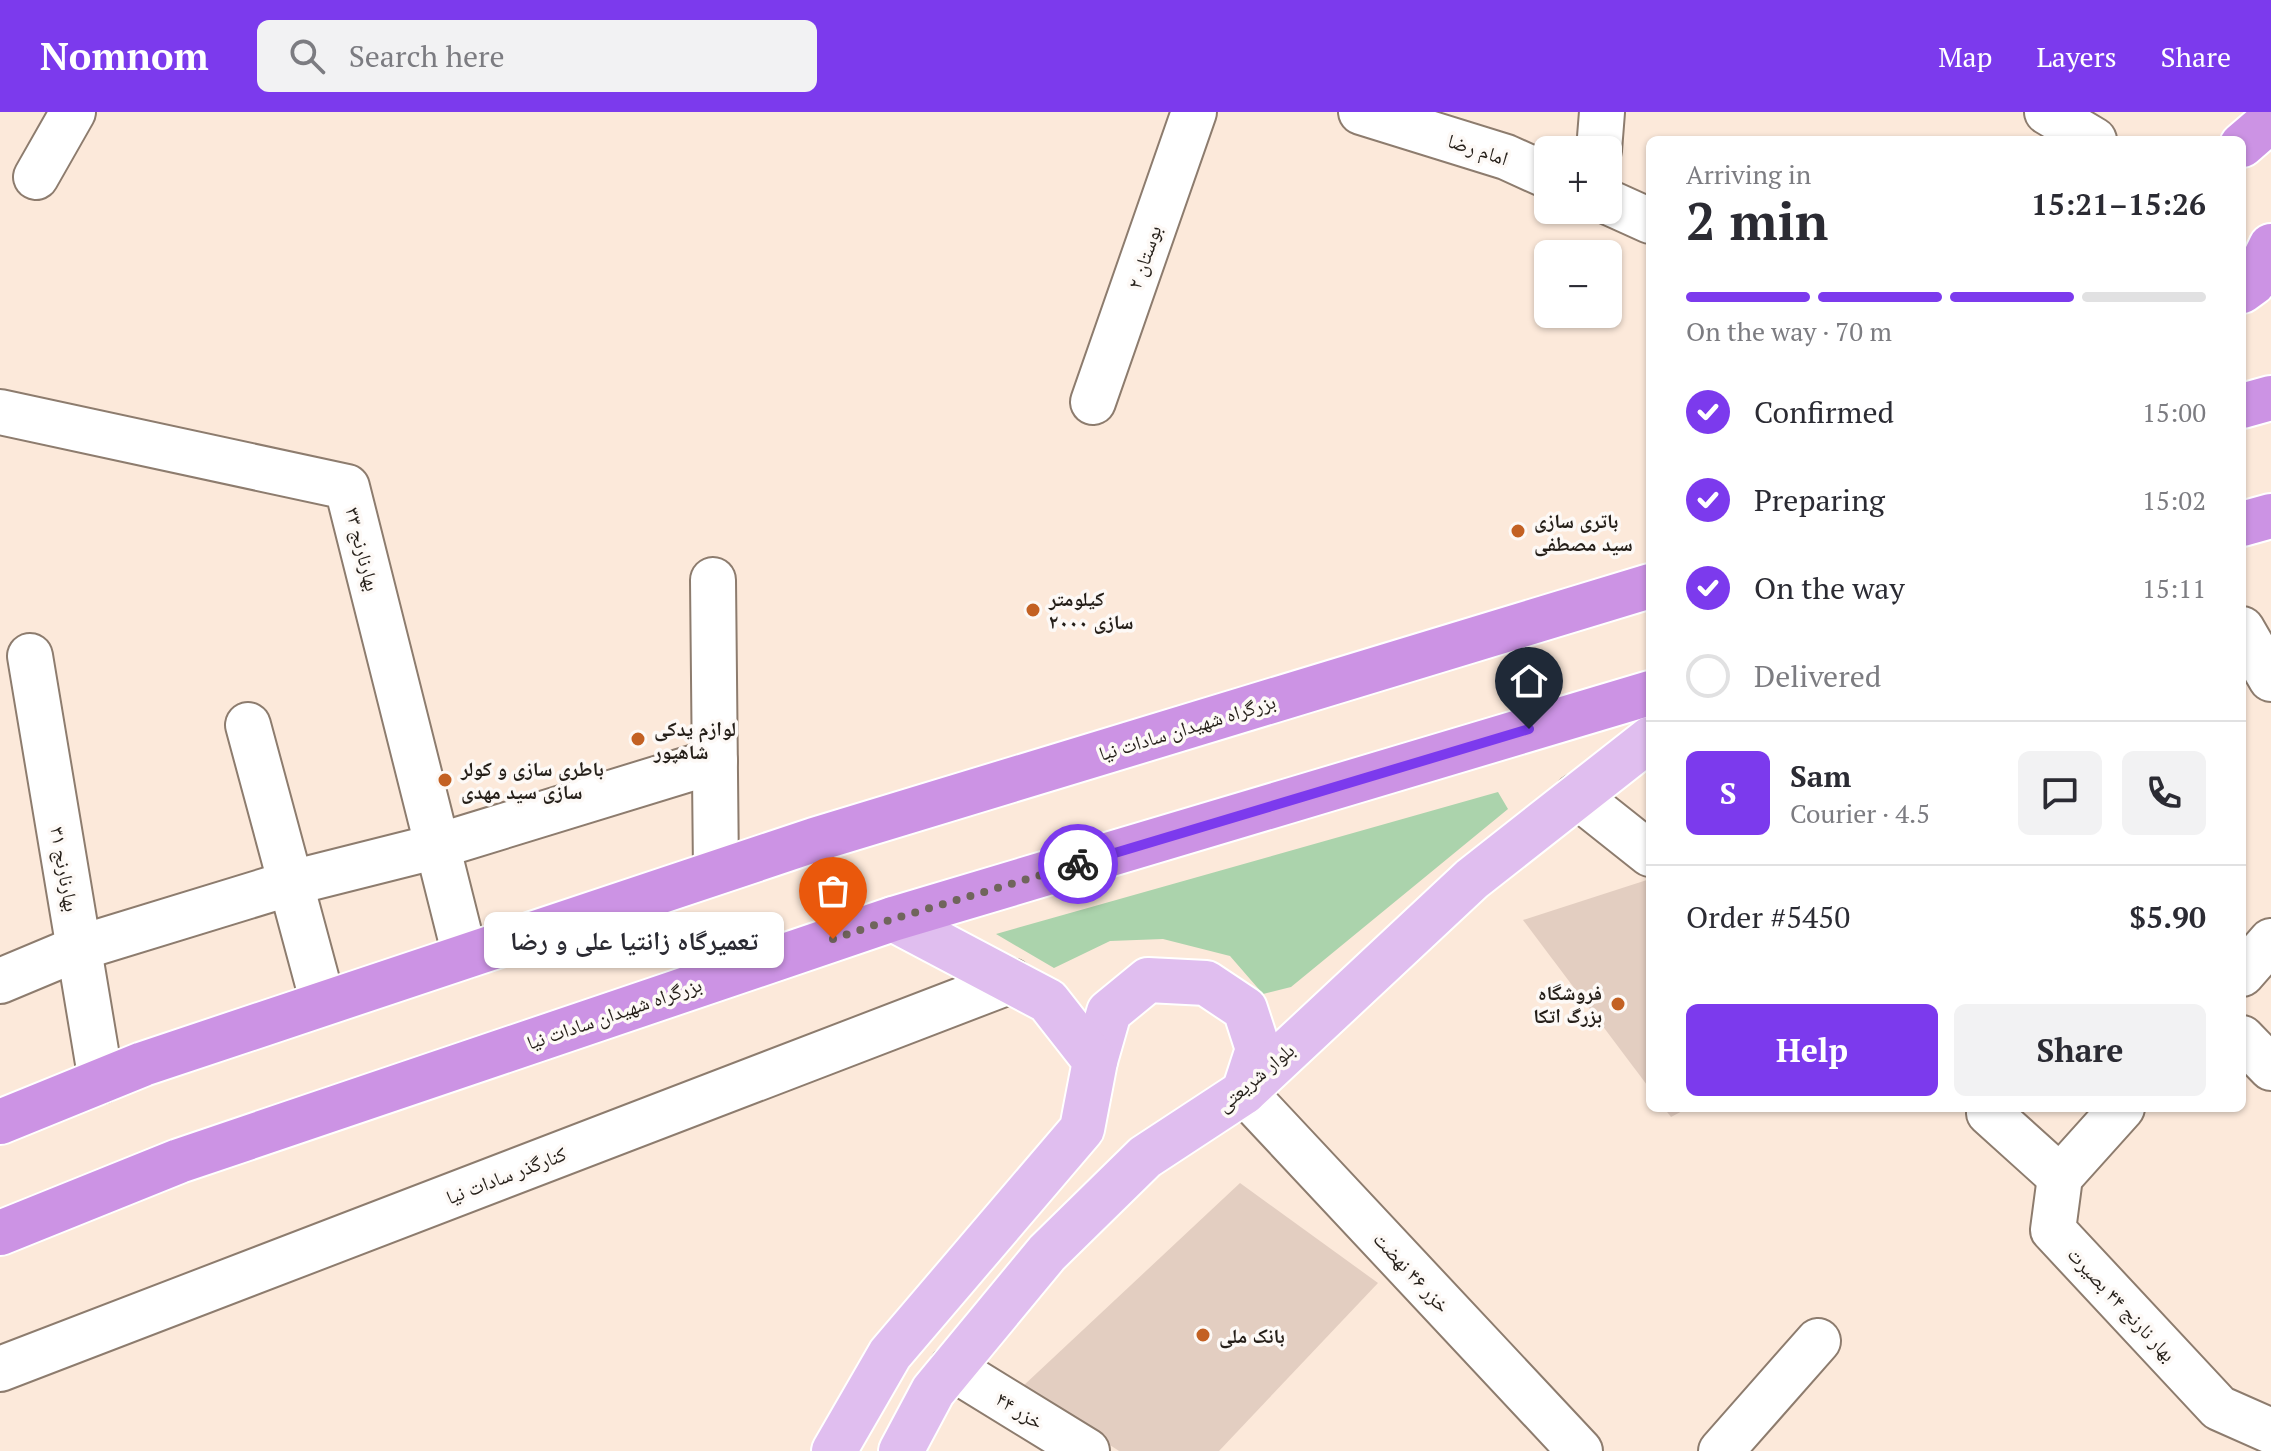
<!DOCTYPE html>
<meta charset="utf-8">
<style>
body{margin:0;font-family:"PT Serif","Noto Naskh Arabic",serif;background:#f2f2f3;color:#2b2b33;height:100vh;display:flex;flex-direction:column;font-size:30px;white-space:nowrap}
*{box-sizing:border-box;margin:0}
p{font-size:26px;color:#7c7c81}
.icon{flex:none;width:44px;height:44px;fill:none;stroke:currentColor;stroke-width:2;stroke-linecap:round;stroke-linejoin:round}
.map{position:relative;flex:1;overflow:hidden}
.sheet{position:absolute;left:1646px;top:24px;width:600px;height:976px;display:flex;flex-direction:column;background:#fff;border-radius:12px;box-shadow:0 2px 6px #0004}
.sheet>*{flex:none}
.controls{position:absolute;left:1534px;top:24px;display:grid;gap:16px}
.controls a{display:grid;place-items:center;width:88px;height:88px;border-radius:12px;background:#fff;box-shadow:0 2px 6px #0004;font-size:40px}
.pin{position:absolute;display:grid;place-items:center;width:68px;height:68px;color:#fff;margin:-82px -34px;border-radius:50% 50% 50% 0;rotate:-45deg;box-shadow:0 0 8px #0007}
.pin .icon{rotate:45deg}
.courier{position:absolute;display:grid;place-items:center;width:80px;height:80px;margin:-40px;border:6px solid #7c3aed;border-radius:50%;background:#fff;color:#222;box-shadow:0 2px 10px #0007}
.bubble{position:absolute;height:56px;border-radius:12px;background:#fff;box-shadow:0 2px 6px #0004;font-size:26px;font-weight:800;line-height:56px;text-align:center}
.head em{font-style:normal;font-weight:800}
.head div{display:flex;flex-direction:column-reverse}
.head{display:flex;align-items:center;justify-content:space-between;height:136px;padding:0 40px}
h1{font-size:52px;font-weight:800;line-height:60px}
.bar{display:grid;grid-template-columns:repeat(4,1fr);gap:12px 8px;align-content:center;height:96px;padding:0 40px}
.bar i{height:10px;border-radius:6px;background:#e1e1e2}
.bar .current{background:#7c3aed}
.bar p{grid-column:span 4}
.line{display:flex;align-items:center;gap:20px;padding:0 40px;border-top:2px solid #e1e1e2}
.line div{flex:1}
.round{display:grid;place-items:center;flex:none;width:84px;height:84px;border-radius:12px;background:#f2f2f3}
ol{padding:0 40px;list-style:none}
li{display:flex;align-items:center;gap:24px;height:88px}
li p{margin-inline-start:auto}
li .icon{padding:8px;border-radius:50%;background:#7c3aed;color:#fff;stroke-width:4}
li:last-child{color:#7c7c81}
li i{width:44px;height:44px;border:4px solid #e1e1e2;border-radius:50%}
.button{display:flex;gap:16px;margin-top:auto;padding:16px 40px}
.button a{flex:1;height:92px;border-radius:12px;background:#7c3aed;color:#fff;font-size:32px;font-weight:800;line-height:92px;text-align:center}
.button a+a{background:#f2f2f3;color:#2b2b33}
header{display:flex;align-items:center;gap:48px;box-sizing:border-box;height:112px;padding:0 40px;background:#7c3aed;color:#fff}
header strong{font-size:38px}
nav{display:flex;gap:44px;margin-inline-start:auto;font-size:28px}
.search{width:560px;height:72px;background:#f2f2f3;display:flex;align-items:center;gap:20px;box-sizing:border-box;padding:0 28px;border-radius:12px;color:#7c7c81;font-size:30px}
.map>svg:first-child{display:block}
.green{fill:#abd3ac}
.building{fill:#e3cec1}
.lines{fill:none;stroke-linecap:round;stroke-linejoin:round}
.minor-casing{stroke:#8d7c6e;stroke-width:48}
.major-casing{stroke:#fff;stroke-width:48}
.highway-casing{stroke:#fff;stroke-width:48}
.minor{stroke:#fff;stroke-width:44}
.major{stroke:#e0beef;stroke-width:44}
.highway{stroke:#cc93e4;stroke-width:44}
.done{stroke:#70655c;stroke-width:8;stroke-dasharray:0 14.4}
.route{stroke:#7c3aed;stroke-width:10}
.poi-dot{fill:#c36123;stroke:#fdf9f6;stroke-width:3}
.labels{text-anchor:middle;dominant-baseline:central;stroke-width:7;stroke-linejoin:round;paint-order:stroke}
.street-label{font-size:20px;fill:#241e18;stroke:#fdf9f6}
.poi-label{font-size:20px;font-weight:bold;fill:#241e18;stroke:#fdf9f6;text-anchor:start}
</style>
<header>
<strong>Nomnom</strong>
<div class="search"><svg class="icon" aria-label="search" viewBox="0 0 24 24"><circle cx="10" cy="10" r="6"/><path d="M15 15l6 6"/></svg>Search here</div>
<nav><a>Map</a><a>Layers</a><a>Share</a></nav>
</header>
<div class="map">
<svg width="2271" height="1339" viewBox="0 0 2271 1339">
<rect width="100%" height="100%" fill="#fce9da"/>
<polygon class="green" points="1498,680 1508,697 1291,875 1263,882 1230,844 1163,827 1110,829 1054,856 996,822"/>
<g class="building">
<polygon points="1650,767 1650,977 1523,808"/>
<polygon points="1664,996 1688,996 1671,1005"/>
<polygon points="1240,1071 1378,1171 1219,1339 1119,1339 1022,1275"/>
</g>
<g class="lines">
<g class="minor-casing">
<g id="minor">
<polyline points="1361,0 1506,45 1548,64"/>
<polyline points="2047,0 2094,28"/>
<polyline points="1599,38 1602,0"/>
<polyline points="36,65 73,0"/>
<polyline points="1608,90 1650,109"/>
<polyline points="1093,290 1194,0"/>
<polyline points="0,300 347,375 465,844"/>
<polyline points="713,468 716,760"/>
<polyline points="2242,517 2271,567"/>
<polyline points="30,544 101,969"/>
<polyline points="248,613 323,891"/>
<polyline points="1577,684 1650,742"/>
<polyline points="2242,862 2271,829"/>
<polyline points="0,869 79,836 291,771 438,734 715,649"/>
<polyline points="2242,926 2271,956"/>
<polyline points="1244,980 1580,1339"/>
<polyline points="2122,996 2060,1065 2053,1118 2219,1296 2271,1319"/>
<polyline points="1989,1001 2060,1065"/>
<polyline points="952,1256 1087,1339"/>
<polyline points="0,1257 1011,869"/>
<polyline points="1721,1339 1818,1229"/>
</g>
</g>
<g class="major-casing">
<g id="major">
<polyline points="1095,949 1109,900 1148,868 1206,871 1245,897 1258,937 1244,980"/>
<polyline points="834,1339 890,1242 1082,1017 1095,949 1048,889 893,807"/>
<polyline points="901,1339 933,1279 1047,1141 1145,1045 1244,980 1472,767 1650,627"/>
</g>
</g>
<g class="highway-casing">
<g id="highway">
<polyline points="2242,33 2271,8"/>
<polyline points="2242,179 2253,171 2271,134"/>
<polyline points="2242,294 2271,286"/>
<polyline points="2242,412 2271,404"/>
<polyline points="0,1010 143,952 814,728 1650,474"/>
<polyline points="0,1121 179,1049 893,807 1650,581"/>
</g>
</g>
<use href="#minor" class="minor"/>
<use href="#major" class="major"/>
<use href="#highway" class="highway"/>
</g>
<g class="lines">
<polyline class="done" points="833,827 893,807 1078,752"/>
<polyline class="route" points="1078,752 1529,617"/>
</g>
<g class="poi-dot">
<circle cx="1518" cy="419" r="8"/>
<circle cx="1033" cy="498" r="8"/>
<circle cx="638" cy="627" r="8"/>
<circle cx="445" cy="668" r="8"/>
<circle cx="1618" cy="892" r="8"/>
<circle cx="1203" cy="1223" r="8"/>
</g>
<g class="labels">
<g class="street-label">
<text transform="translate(1478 37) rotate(18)">امام رضا</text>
<text transform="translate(1144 145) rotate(-71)">بوستان ۲</text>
<text transform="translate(363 437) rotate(76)">بهارنارنج ۳۳</text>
<text transform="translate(1187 615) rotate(-17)">بزرگراه شهیدان سادات نیا</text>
<text transform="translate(65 757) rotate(80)">بهارنارنج ۳۱</text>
<text transform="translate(614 901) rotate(-19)">بزرگراه شهیدان سادات نیا</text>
<text transform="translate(1255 965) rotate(-40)">بلوار شریعتی</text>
<text transform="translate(506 1063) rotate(-21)">کنارگذر سادات نیا</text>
<text transform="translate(1412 1160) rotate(47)">خزر ۴۶ نهضت</text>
<text transform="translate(2122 1192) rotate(47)">بهار نارنج ۴۴ بصیرت</text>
<text transform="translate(1020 1298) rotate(32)">خزر ۴۴</text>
</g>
<g class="poi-label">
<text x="1534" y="408">باتری سازی<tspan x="1534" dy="23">سید مصطفی</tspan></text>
<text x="1049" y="486">کیلومتر<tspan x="1049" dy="23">سازی ۲۰۰۰</tspan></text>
<text x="654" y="616">لوازم یدکی<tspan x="654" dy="23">شاهپور</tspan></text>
<text x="461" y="656">باطری سازی و کولر<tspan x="461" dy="23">سازی سید مهدی</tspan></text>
<text x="1602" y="880" text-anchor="end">فروشگاه<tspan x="1602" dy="23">بزرگ اتکا</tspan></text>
<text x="1219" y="1223">بانک ملی</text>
</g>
</g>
</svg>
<div class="controls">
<a>+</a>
<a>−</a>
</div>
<div class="pin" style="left:833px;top:827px;background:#ea580c"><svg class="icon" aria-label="bag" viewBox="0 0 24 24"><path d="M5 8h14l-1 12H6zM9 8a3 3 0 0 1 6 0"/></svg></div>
<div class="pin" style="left:1529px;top:617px;background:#1f2937"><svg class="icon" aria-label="home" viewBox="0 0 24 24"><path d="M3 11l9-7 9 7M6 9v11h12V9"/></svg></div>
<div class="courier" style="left:1078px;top:752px"><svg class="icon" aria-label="bike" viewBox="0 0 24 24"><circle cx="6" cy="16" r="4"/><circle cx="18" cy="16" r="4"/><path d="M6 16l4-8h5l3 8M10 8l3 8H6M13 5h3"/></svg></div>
<div class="bubble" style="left:484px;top:800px;width:300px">تعمیرگاه زانتیا علی و رضا</div>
<section class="sheet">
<div class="head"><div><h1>2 min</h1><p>Arriving in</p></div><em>15:21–15:26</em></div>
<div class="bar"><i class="current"></i><i class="current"></i><i class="current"></i><i></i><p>On the way · 70 m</p></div>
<ol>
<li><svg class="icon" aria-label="check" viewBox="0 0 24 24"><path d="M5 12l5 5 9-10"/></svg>Confirmed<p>15:00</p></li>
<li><svg class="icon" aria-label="check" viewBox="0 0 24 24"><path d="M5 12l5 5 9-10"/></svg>Preparing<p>15:02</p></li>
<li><svg class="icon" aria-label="check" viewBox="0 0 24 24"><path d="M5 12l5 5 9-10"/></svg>On the way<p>15:11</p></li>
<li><i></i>Delivered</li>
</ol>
<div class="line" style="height:144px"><b class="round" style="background:#7c3aed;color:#fff">S</b><div><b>Sam</b><p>Courier · 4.5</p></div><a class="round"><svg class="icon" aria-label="chat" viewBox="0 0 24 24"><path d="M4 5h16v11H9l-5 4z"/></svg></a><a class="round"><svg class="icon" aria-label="phone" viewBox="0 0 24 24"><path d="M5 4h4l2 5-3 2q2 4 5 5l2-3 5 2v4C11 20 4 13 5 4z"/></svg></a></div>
<div class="line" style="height:104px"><div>Order #5450</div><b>$5.90</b></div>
<div class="button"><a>Help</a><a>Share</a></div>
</section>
</div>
